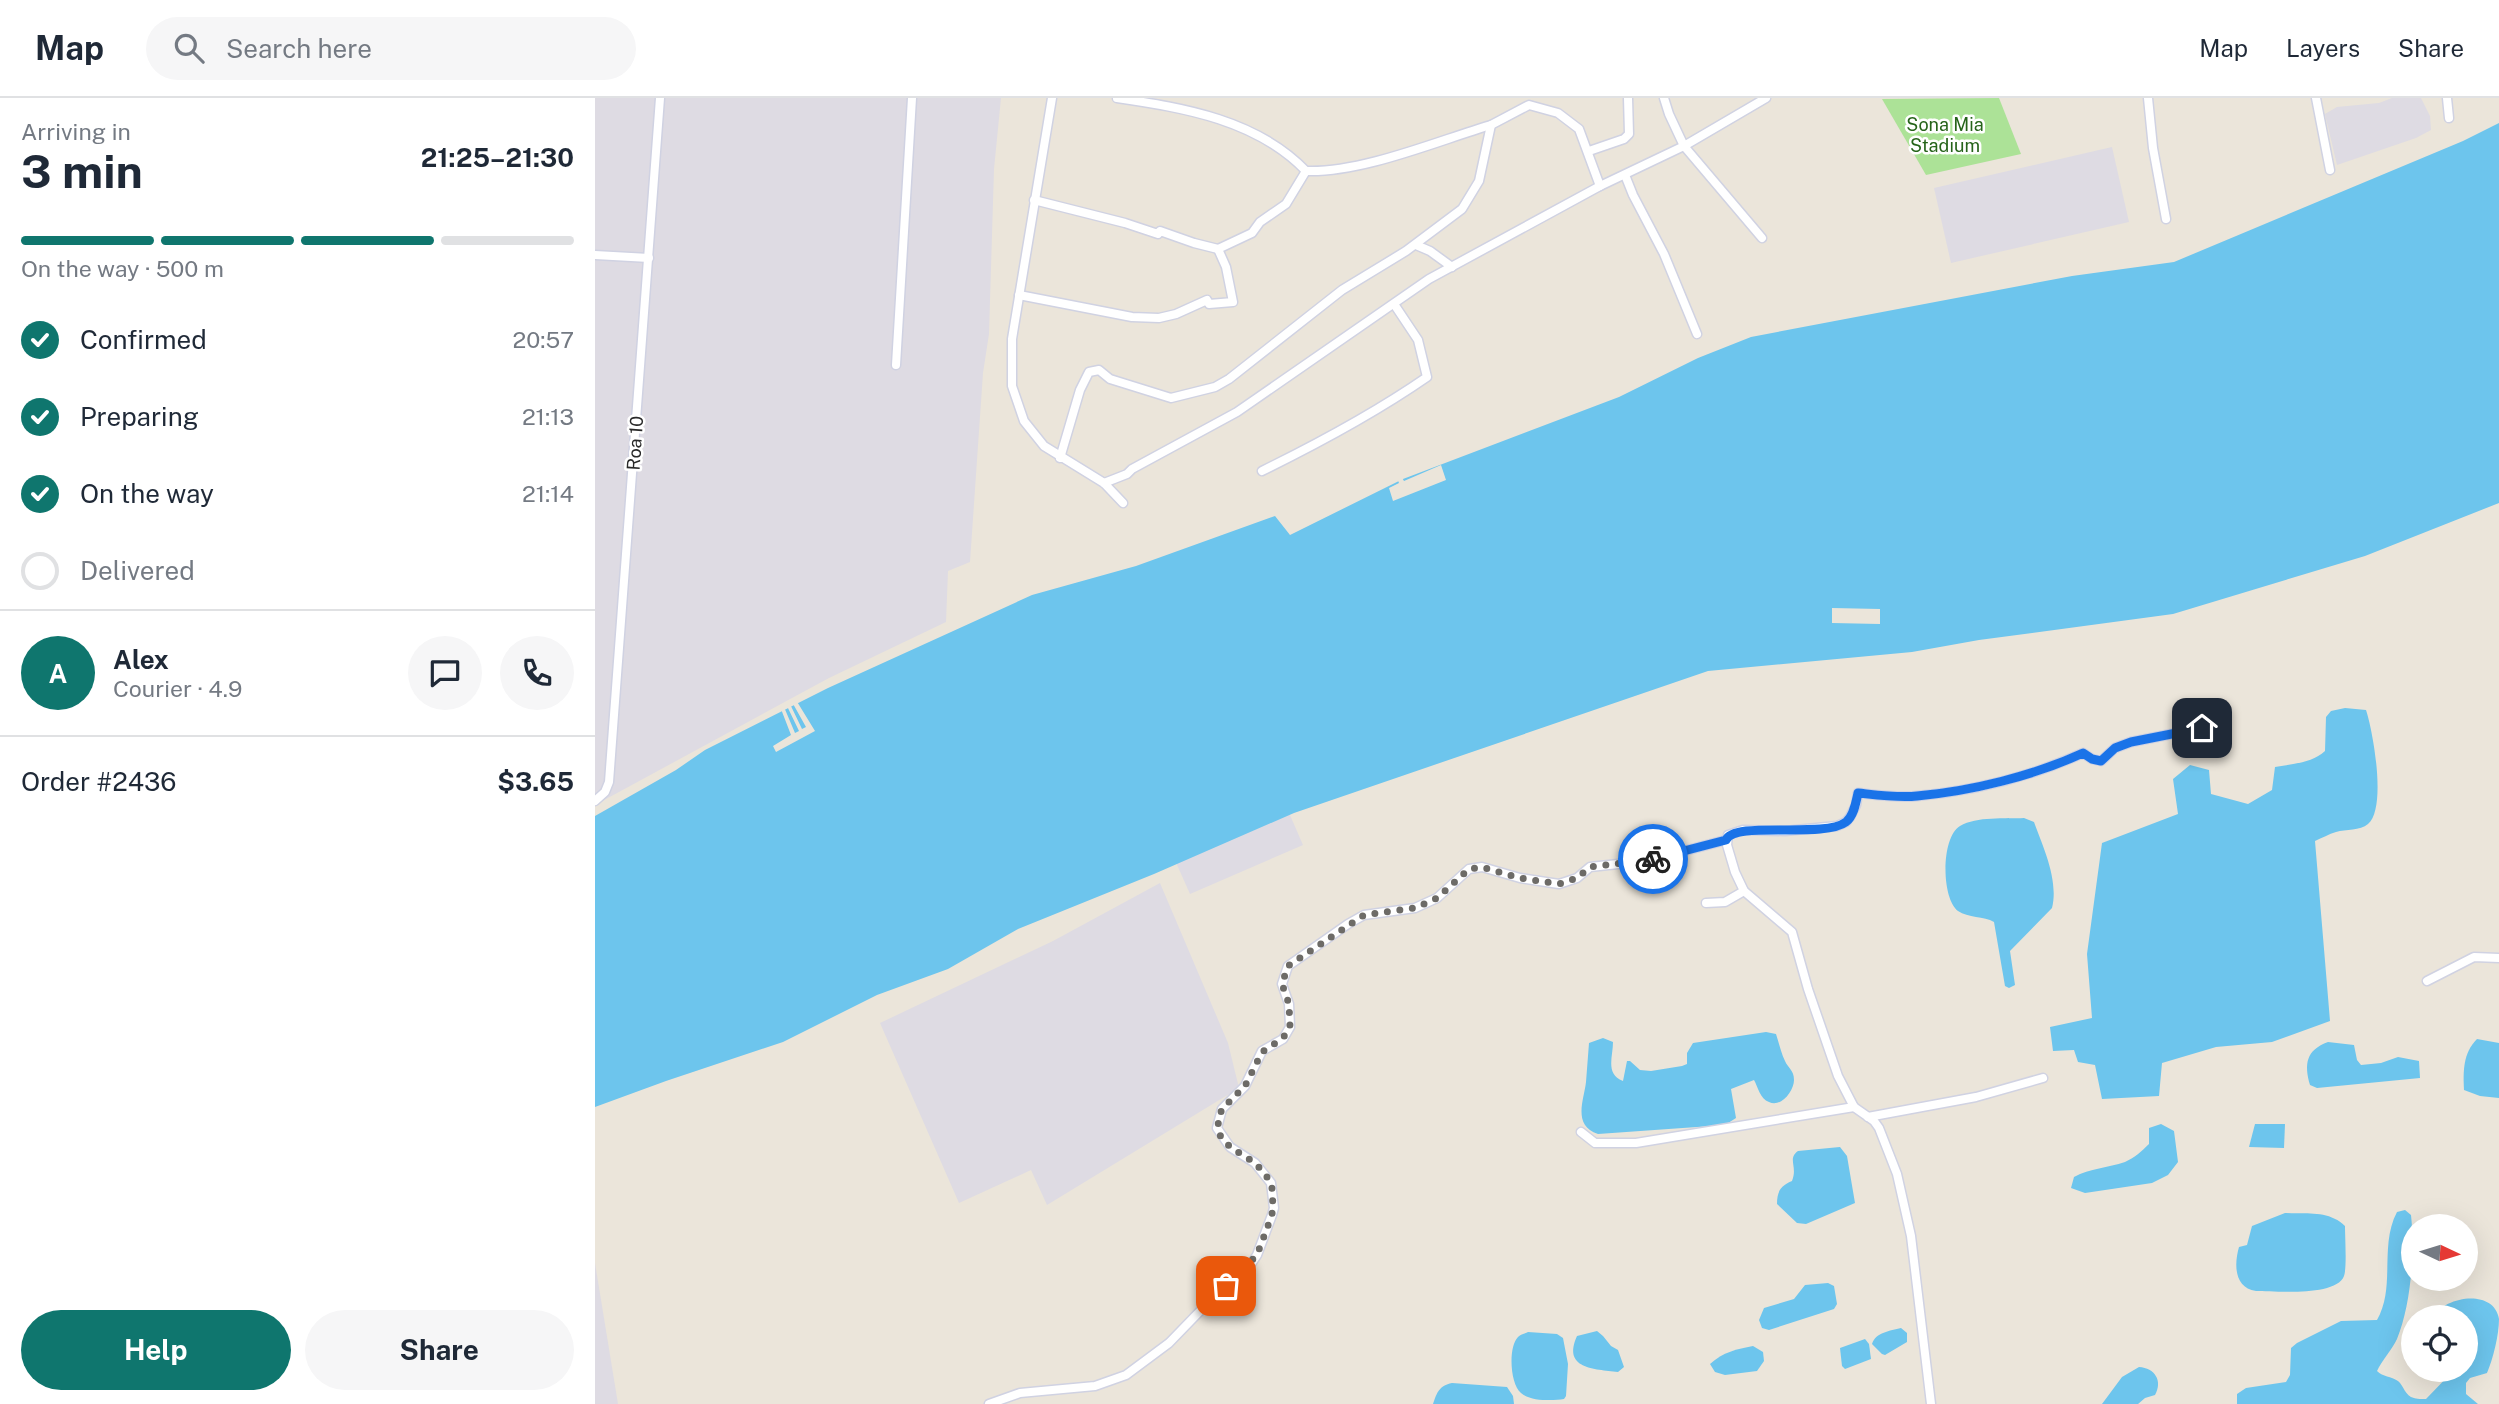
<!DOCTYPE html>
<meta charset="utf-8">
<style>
body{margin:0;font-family:"Public Sans",sans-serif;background:#f6f6f7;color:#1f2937;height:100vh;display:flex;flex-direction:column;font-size:26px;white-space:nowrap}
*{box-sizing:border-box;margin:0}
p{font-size:23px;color:#747a83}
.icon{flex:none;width:38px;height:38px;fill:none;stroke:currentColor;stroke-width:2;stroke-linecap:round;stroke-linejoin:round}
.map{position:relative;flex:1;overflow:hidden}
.side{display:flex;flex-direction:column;background:#fff;width:595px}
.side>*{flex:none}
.needle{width:46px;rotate:94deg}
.tools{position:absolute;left:1806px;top:1116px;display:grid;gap:14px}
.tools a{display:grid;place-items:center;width:77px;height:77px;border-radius:50%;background:#fff;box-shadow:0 7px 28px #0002;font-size:35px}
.pin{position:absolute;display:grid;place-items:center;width:60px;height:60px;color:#fff;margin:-30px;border-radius:14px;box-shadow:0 4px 10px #0006}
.courier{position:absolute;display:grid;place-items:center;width:70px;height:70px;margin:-35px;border:5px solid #1a73e8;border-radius:50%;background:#fff;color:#222;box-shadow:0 2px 9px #0007}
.overview em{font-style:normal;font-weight:700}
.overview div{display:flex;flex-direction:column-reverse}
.overview{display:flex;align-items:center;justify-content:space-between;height:119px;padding:0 21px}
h1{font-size:46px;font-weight:700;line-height:52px}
.bar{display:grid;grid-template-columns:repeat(4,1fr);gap:10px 7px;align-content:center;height:84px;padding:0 21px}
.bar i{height:9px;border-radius:5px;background:#e0e1e3}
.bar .current{background:#0f766e}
.bar p{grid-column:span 4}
.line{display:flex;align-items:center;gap:18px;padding:0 21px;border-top:2px solid #e0e1e3}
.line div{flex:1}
.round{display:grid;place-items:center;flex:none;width:74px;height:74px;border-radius:37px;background:#f6f6f7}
ol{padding:0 21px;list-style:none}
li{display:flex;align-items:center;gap:21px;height:77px}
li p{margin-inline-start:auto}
li .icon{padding:7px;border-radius:50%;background:#0f766e;color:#fff;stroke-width:4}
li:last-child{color:#747a83}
li i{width:38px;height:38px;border:4px solid #e0e1e3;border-radius:50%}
.action{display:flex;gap:14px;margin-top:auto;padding:14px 21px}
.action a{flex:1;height:80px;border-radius:42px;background:#0f766e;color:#fff;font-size:28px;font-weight:700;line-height:80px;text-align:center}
.action a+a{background:#f6f6f7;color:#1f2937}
header{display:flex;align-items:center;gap:42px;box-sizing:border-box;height:98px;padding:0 35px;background:#fff;border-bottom:2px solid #e0e1e3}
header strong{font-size:33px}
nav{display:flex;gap:38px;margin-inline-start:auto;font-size:24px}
.search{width:490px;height:63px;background:#f6f6f7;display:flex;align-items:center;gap:18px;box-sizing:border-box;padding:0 24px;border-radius:38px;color:#747a83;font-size:26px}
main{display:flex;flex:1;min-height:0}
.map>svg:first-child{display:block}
.industrial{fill:#dedbe3}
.green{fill:#ace297}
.water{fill:#6dc5ed}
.pier{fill:#ebe5da}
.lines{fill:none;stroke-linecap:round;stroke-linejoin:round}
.street-casing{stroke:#d0d2e2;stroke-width:11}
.street{stroke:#fff;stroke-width:8}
.done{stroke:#6d6b67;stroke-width:7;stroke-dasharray:0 12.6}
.route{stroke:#1a73e8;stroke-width:9}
.labels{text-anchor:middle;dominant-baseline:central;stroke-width:5;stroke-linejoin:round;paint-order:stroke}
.park-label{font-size:18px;fill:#26641a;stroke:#fff}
.street-label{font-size:18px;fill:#292929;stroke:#fff}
</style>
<header>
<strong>Map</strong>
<div class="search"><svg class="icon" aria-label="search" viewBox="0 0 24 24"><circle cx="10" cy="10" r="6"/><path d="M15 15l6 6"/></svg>Search here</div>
<nav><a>Map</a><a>Layers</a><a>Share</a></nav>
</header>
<main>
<section class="side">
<div class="overview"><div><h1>3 min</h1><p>Arriving in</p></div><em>21:25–21:30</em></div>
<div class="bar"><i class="current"></i><i class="current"></i><i class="current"></i><i></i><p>On the way · 500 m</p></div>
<ol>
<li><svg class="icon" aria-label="check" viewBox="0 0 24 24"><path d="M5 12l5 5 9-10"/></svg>Confirmed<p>20:57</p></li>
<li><svg class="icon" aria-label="check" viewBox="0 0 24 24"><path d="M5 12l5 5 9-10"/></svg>Preparing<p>21:13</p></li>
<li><svg class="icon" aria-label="check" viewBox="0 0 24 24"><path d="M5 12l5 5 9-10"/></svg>On the way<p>21:14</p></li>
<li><i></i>Delivered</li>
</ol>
<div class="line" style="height:126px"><b class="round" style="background:#0f766e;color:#fff">A</b><div><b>Alex</b><p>Courier · 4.9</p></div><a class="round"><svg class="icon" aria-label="chat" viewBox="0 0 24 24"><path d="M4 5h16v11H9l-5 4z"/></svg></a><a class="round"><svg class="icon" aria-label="phone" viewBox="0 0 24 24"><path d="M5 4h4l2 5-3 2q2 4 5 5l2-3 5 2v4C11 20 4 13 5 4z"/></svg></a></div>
<div class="line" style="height:91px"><div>Order #2436</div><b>$3.65</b></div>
<div class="action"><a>Help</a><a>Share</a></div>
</section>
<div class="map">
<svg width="1904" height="1306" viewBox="0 0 1904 1306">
<rect width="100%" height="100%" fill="#ebe5da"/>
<g class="industrial">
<polygon points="0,0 406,0 399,71 394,236 388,275 375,464 353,473 351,524 234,580 0,707"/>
<polygon points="1797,0 1826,0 1835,18 1836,32 1821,40 1742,67 1730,16 1742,9 1784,5"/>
<polygon points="1517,49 1534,124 1356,165 1339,90"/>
<polygon points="688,701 708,747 595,796 575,751"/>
<polygon points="565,785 633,945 644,990 452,1107 436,1072 364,1105 285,925 458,843"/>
<polygon points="0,1165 23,1306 0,1306"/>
</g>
<polygon class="green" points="1404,0 1426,56 1331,77 1287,1"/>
<g class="water">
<polygon points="1904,25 1904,405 1770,458 1578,516 1384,542 1317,554 1113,573 699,715 559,776 423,831 353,871 282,897 188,944 71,983 0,1009 0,718 81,672 110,652 233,590 437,497 541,468 680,418 695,437 808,381 1024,299 1103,260 1156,239 1477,178 1579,164 1868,43"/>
<path d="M1750 610 1771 612C1778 633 1792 710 1773 726 1765 733 1751 731 1741 734 1734 736 1727 740 1720 743L1735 923 1677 944 1621 949 1567 965 1564 998 1507 1001 1500 967 1483 964 1479 952 1458 953 1455 929 1497 920 1492 856 1507 745 1583 716 1578 681 1595 667 1614 672 1616 696 1653 706 1677 692 1680 669C1697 666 1717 665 1730 653L1731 619 1736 613Z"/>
<path d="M1429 720 1439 724C1448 749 1464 782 1457 810L1415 853 1420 887 1414 890 1410 888 1399 824C1389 818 1373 820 1363 813 1346 800 1346 739 1365 728 1382 718 1410 721 1429 720Z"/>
<path d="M1171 934 1181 936C1184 945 1186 955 1190 963 1193 970 1199 972 1199 982 1199 993 1186 1010 1174 1004 1165 1001 1163 989 1159 982L1136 991 1141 1020 1130 1027 1003 1036C977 1027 989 1002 991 984 992 971 993 958 994 945L1008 940 1018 944C1018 959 1010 976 1028 983L1032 963H1035L1045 972 1056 973 1087 968 1092 966V955L1098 945Z"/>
<path d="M1882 941 1904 945V1000L1885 998 1869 992C1868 973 1868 955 1882 941Z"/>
<path d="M1733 944 1759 947 1762 962 1766 967 1786 965 1803 959 1824 963 1825 980 1722 990 1715 987C1709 966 1711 952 1733 944Z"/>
<path d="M1566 1026 1579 1033 1583 1064 1573 1077 1557 1085 1490 1095 1476 1090 1479 1079C1495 1070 1513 1070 1530 1064 1539 1060 1547 1053 1554 1046V1030Z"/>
<polygon points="1660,1026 1690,1026 1689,1050 1654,1049"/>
<path d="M1245 1049 1252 1058 1260 1105 1211 1126 1202 1125 1182 1106C1182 1094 1185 1088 1197 1083 1203 1068 1192 1061 1203 1053Z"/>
<path d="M1810 1112 1816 1117C1820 1153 1816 1207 1802 1241 1797 1252 1787 1262 1782 1273 1788 1279 1796 1278 1803 1283 1809 1288 1810 1298 1819 1300 1820 1301 1829 1301 1831 1301L1859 1272H1871V1261C1883 1251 1885 1242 1878 1228L1871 1225V1220H1837C1849 1198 1899 1190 1904 1221 1904 1237 1898 1261 1892 1275L1875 1280 1871 1285V1296L1883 1306H1642V1296L1651 1290 1691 1284 1695 1277 1696 1250 1702 1245 1746 1223 1782 1222C1801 1189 1784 1148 1802 1114Z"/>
<path d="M1690 1115C1711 1116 1734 1112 1750 1128 1750 1138 1752 1170 1749 1178 1741 1199 1680 1193 1661 1193 1639 1190 1639 1166 1644 1149L1652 1147 1657 1128Z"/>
<polygon points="1233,1185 1239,1188 1242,1206 1239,1211 1174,1232 1167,1230 1164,1222 1169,1210 1199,1201 1210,1187"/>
<path d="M1306 1230 1312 1235V1244L1290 1257 1287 1256 1277 1246C1281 1234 1295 1233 1306 1230Z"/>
<path d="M1002 1233 1008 1238 1016 1248 1023 1252 1029 1269 1023 1274C999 1271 967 1271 982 1238Z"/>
<path d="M933 1234 962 1236 968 1240 973 1266 971 1298 969 1301C957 1303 935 1303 926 1295 915 1286 913 1249 923 1239 926 1236 929 1236 933 1234Z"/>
<polygon points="1270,1241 1274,1246 1276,1261 1250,1271 1247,1268 1245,1250"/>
<path d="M1158 1248 1168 1254 1169 1263 1162 1273 1130 1277 1120 1274 1115 1266C1128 1254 1142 1251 1158 1248Z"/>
<path d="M1544 1269C1560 1270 1568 1283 1560 1297L1550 1300 1543 1306H1507L1527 1279Z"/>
<path d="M857 1285 912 1289 918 1298 919 1306H838C842 1294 844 1288 857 1285Z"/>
</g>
<g class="pier">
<polygon points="846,367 851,382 798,403 794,390 804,385 802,380 806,378 809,383"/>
<polygon points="1237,510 1285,511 1285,526 1237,525"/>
<polygon points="201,602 220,633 181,654 178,648 196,637 186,611 189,609 200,635 204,633 192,608 195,606 207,631 211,629 197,604"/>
</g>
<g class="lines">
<g class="street-casing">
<g id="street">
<polyline points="457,0 417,241 417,288 429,323 449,348 509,385 528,405"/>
<path d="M522 0C590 10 662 22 711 73 767 75 842 43 896 27"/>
<polyline points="1069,0 1074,16 1089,48 1167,140"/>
<polyline points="1553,0 1558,50 1571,121"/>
<polyline points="1721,0 1735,72"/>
<polyline points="1852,0 1854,20"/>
<polyline points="994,53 1029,41 1034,36 1033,0"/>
<polyline points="1030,77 1038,97 1069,156 1102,236"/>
<polyline points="439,102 530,125 563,136 565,133 599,145 623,151"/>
<polyline points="821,147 835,153 857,169"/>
<polyline points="0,157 54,160"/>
<polyline points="424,197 537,219 564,220 581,216 612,202 614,206 638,204 631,169 623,151 657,135 665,124 691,106 711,73"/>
<polyline points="301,267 317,0"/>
<polyline points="465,360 485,292 494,274 504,272 515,281 576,300 620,289 634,281 747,192 811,153 867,111 884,83 896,27 934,7 963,15 984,31 1005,88"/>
<path d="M667 373C724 345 780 315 832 279L823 242 799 206"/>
<polyline points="509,385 532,376 537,371 642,314 834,181 1005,88 1089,48 1171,0"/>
<polyline points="0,703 10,694 14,684 65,0"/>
<polyline points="1111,805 1130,804 1149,793"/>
<polyline points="1832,883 1879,859 1904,860"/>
<polyline points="1273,1019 1381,999 1448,980"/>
<polyline points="986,1034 1000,1045 1041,1045 1259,1009"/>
<polyline points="394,1306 425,1295 500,1288 531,1277 574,1245 607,1211 656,1166 662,1157 677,1117 679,1110 676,1085 660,1065 635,1049 622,1030 627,1011 650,988 667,953 688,941 695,929 694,906 687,886 693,868 753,826 769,817 820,810 842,800 874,771 887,769 925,780 964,786 982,780 995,769 1051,763 1131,742"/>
<path d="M1336 1306 1316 1138 1302 1076 1284 1030 1279 1023 1259 1009 1243 978 1213 891 1197 834 1149 793 1140 774 1132 747 1133 737 1148 732 1190 733 1242 728 1251 724 1255 719 1261 707 1263 695C1282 697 1303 700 1322 698 1378 693 1437 678 1488 655L1497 661 1506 663 1520 650 1536 644 1607 630"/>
</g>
</g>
<use href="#street" class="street"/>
</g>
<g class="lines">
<polyline class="done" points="631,1188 662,1157 677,1117 678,1096 676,1085 670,1076 660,1065 635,1049 624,1036 623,1022 627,1011 650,988 667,954 688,940 695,929 694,906 687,886 693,868 769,817 820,810 842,800 874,771 887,769 925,780 964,786 982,780 995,769 1058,761"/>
<path class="route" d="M1058 761 1131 742C1139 722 1228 741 1251 724 1259 718 1261 704 1263 695 1282 697 1303 700 1322 698 1377 693 1438 678 1488 655L1497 661 1506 663 1520 650 1536 644 1607 630"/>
</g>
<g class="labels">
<g class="park-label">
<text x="1350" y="26">Sona Mia<tspan x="1350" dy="21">Stadium</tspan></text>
</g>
<g class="street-label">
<text transform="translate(40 345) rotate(-86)">Roa 10</text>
</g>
</g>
</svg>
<div class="tools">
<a><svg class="needle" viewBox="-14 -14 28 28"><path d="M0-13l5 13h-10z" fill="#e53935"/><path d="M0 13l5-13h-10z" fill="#747a83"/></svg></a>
<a><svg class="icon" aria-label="locate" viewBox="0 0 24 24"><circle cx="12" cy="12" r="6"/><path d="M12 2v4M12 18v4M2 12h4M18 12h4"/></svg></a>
</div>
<div class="pin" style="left:631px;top:1188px;background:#ea580c"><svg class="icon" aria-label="bag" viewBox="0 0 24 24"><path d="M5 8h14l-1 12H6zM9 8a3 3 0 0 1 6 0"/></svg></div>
<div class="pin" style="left:1607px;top:630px;background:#1f2937"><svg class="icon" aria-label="home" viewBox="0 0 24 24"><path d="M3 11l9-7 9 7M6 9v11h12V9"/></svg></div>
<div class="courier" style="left:1058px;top:761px"><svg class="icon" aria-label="bike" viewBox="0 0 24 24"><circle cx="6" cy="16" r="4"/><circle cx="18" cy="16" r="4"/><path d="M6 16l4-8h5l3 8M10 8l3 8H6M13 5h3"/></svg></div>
</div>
</main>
